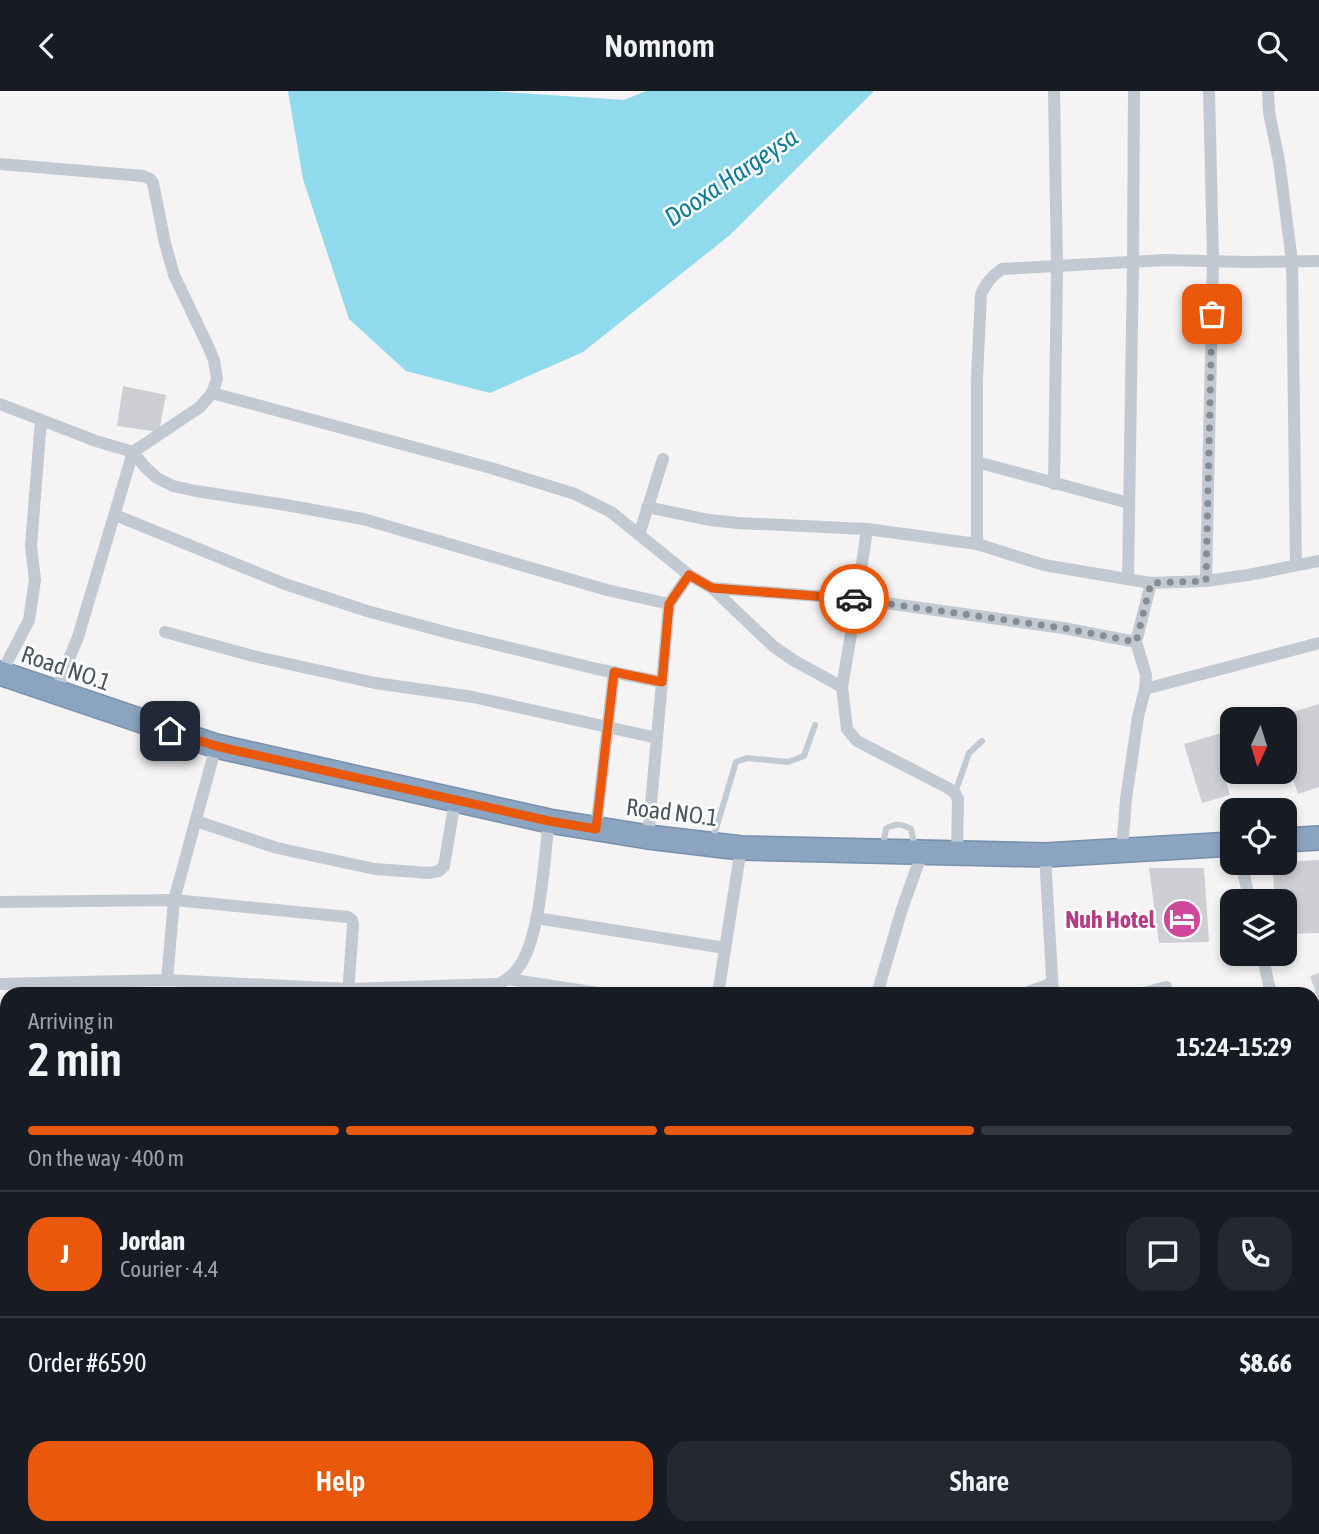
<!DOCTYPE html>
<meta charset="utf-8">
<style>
body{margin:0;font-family:"Asap Condensed",sans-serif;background:#242831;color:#f1f3f6;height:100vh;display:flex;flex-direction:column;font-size:26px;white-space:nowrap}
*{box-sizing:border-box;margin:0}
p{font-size:23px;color:#9ea1a6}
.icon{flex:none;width:38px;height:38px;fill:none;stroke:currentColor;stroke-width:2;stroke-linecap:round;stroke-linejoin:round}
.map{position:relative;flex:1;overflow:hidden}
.sheet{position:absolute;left:0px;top:896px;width:1320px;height:548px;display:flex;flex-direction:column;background:#171b24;border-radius:21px 21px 0 0;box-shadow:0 4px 10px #0003}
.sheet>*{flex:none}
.needle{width:46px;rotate:184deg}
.fabs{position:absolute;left:1220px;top:616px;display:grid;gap:14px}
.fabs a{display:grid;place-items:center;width:77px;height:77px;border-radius:14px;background:#171b24;box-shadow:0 4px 10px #0003;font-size:35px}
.pin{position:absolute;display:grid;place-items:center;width:60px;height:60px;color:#fff;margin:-30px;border-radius:14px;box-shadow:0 4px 10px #0006}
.courier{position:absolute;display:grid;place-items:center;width:70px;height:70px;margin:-35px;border:5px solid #ea580c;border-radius:50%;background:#fff;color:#222;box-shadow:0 2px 9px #0007}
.overview em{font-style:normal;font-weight:600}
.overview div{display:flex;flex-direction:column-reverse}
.overview{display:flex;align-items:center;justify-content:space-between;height:119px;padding:0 28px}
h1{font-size:46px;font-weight:600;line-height:52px}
.bar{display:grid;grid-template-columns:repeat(4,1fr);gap:10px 7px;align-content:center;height:84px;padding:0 28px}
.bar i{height:9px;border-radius:5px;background:#363941}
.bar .on{background:#ea580c}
.bar p{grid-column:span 4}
.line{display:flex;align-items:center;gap:18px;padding:0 28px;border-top:2px solid #363941}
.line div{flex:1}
.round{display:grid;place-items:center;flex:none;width:74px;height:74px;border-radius:21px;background:#242831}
.cta{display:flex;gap:14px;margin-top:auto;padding:14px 28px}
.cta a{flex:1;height:80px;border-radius:21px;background:#ea580c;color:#fff;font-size:28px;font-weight:600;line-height:80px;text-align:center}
.cta a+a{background:#242831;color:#f1f3f6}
header{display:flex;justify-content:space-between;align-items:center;height:91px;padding:0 28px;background:#171b24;font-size:32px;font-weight:600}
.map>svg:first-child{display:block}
.water{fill:#90daee}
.building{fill:#cdcfd5}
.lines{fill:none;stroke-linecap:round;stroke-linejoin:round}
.highway-casing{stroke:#7690ad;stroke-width:26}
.lane{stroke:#c1cad2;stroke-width:6}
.street{stroke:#c1cad2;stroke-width:12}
.highway{stroke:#8ba5c1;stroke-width:23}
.done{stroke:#868d94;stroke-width:7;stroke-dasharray:0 12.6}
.route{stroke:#ea580c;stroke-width:9}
.labels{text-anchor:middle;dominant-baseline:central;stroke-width:5;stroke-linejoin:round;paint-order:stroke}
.street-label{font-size:24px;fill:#4a5661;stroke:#fff}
.hotel-label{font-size:24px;font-weight:bold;fill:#b23c85;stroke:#fff;text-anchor:end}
.water-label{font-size:26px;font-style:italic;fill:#0c7c9b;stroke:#fff}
</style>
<header><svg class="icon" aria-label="back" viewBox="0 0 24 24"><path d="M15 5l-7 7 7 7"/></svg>Nomnom<svg class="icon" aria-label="search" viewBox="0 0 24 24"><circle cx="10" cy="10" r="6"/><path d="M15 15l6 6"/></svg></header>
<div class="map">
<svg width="1319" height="1443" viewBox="0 0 1319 1443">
<rect width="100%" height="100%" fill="#f5f3f3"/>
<polygon class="water" points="288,0 490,0 624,9 646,0 874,0 730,144 583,261 490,302 406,280 349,228 303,88"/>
<g class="building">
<polygon points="123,295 166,304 159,341 117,335"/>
<polygon points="1319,613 1319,696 1298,703 1284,659 1284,628 1270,628"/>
<polygon points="1232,639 1232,672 1221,675 1230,704 1202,712 1184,653"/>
<polygon points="1319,769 1319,842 1284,843 1284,810 1274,810 1273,772"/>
<polygon points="1149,777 1204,777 1209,851 1159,852"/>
<polygon points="1319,882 1319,910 1310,885"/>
<polygon points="0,1387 7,1388 7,1418 0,1416"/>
</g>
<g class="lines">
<g class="highway-casing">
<g id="highway">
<polyline points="0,582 216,655 549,730 648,746 741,757 1045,764 1232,753"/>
<polyline points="1284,749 1319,747"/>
</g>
</g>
<g class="lane">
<polyline points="955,702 969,662 982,650"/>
<polyline points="713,748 736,671 747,667 788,671 804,665 815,634"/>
<path d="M883 755 886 738C895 732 902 733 911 738L915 756"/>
</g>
<g class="street">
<polyline points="1268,0 1269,21 1279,70 1292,170 1296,474"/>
<polyline points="0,73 143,85 150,88 153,92 165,152 174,184 208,255 214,269 217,288 212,302 200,316 133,361 78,546 55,602"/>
<path d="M1319 170 1246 171 1166 169 1002 178C991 185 986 193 981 203L977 287V453L1044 474 1151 492 1206 490 1248 484 1319 470"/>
<polyline points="212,302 491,377 575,403 611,421 689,484 712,497 773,555 793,569 842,596"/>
<polyline points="0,313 96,350 133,361 145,376 157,387 173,395 196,400 286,414 363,428 607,499 669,513"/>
<polyline points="977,371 1129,412"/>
<polyline points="1054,393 1057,175 1054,0"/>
<polyline points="647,416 709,429 738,432 867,438 857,508 842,596 847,638 857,650 948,697 955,702 958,708 957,762"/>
<polyline points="115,424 285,493 367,520 449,542 597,578 662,591"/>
<polyline points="867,438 977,453"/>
<polyline points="639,444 663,368"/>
<polyline points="1128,487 1133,171 1134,0"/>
<polyline points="1206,490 1213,169 1209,0"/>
<polyline points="712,497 857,508 1063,537 1136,551"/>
<polyline points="165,541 253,565 375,592 473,606 657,647"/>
<polyline points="1,583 29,529 35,489 31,455 41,329"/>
<polyline points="1145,598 1319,552"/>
<polyline points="196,730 277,757 375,778 430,782 439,780 444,775 455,710"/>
<polyline points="596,738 614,581"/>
<polyline points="648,746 669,513 689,484"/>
<polyline points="1122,760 1126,708 1138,626 1145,598 1146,584 1136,551 1151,492"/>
<polyline points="1045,764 1053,903"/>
<polyline points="1241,772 1250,810"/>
<polyline points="0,811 174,809 348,826 352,829 353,834 348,903"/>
<polyline points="536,827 725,857"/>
<polyline points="1262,863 1271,903"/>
<polyline points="508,888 604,903"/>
<polyline points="167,889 174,809 216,655"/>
<polyline points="0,893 167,889 348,898 495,893"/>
<path d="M486 903C492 894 500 894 508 887 513 884 519 876 522 871 541 838 544 769 549 730"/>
<polyline points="718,903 741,757"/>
<polyline points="877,903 902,818 922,762"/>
<polyline points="1023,903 1052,892"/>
<polyline points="1140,903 1166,896"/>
<polyline points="1312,955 1319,953"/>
<polyline points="0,971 7,972"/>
<polyline points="1312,1022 1319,1020"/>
<polyline points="0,1027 7,1027"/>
<polyline points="1312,1079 1319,1080"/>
<polyline points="1312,1127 1319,1126"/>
<polyline points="0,1168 7,1201"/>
<polyline points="1312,1182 1319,1181"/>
<polyline points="0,1234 7,1234"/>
<polyline points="1312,1243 1319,1244"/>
<polyline points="1312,1319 1319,1321"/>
<polyline points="0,1328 7,1329"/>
<polyline points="1312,1374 1319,1374"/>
<polyline points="1098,1437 1099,1443"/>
<polyline points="15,1443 15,1437"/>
<polyline points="508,1443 508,1437"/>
<polyline points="738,1443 780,1437"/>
</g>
<use href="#highway" class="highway"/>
</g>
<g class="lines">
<polyline class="done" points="854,508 1063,537 1136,551 1151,492 1206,490 1212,223"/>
<polyline class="route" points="170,640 216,655 242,661 549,730 596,738 614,581 662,591 669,513 689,484 712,497 854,508"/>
</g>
<defs>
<g id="hotel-disc" transform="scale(2.0125)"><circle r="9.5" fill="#d1479c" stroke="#fff"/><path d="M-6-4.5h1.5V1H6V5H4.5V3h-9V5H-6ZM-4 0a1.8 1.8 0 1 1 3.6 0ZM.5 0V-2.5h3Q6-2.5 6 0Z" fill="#fff"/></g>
</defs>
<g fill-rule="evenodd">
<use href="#hotel-disc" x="1182" y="828"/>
</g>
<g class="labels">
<g class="street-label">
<text transform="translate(66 577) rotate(19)">Road NO.1</text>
<text transform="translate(672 721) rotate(7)">Road NO.1</text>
</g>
<g class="hotel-label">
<text x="1155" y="828">Nuh Hotel</text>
</g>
<g class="water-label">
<text transform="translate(731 86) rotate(-34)">Dooxa Hargeysa</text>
</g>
</g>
</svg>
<div class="fabs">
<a><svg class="needle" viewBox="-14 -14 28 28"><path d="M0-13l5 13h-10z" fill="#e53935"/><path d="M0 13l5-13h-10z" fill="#9ea1a6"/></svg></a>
<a><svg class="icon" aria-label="locate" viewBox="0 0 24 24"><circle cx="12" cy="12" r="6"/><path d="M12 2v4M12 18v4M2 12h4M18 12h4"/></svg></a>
<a><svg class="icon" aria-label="layers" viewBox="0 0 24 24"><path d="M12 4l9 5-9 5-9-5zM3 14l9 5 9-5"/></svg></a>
</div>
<div class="pin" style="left:1212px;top:223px;background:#ea580c"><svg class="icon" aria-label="bag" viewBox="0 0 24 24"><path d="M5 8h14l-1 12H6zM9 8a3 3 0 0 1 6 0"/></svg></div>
<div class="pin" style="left:170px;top:640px;background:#1f2937"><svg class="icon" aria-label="home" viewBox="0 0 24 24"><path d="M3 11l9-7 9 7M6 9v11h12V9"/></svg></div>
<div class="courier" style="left:854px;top:508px"><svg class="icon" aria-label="car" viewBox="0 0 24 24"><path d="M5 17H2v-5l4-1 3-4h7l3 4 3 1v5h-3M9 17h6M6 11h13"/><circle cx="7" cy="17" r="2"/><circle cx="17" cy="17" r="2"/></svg></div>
<section class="sheet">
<div class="overview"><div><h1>2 min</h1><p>Arriving in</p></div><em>15:24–15:29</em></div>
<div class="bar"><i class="on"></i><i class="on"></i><i class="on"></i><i></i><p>On the way · 400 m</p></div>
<div class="line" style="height:126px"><b class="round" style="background:#ea580c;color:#fff">J</b><div><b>Jordan</b><p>Courier · 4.4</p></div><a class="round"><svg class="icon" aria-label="chat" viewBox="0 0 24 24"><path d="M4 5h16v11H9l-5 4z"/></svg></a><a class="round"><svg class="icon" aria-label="phone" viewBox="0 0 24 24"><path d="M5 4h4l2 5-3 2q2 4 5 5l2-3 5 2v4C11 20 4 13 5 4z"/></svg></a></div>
<div class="line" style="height:91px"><div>Order #6590</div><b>$8.66</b></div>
<div class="cta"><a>Help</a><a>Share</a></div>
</section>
</div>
